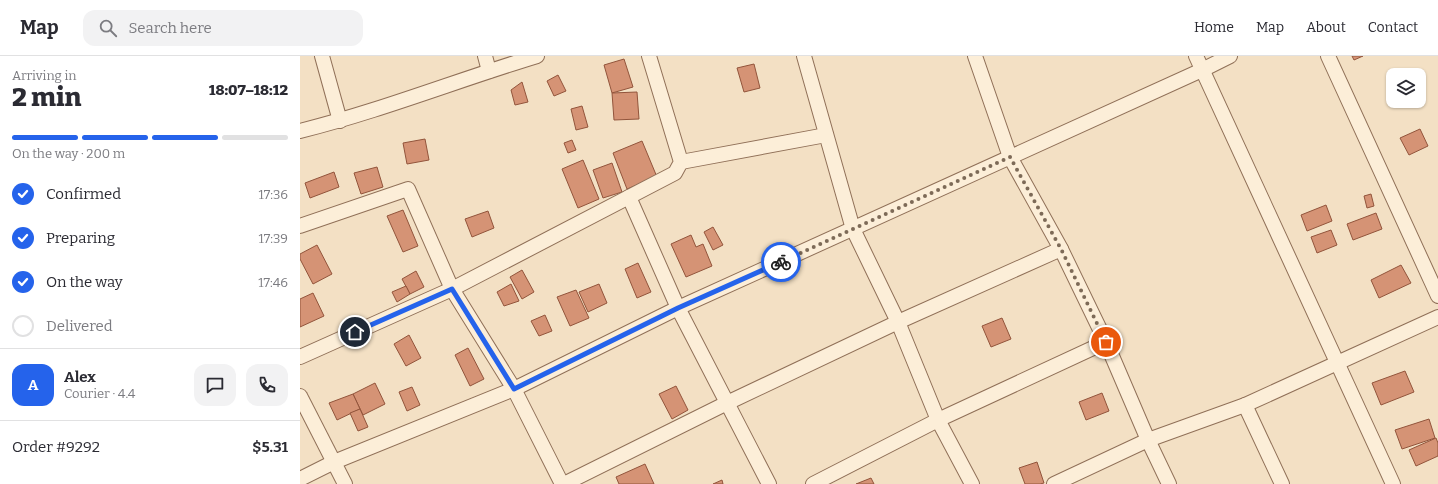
<!DOCTYPE html>
<meta charset="utf-8">
<style>
body{margin:0;font-family:Bitter,serif;background:#f2f2f3;color:#2b2b33;height:100vh;display:flex;flex-direction:column;font-size:15px;white-space:nowrap}
*{box-sizing:border-box;margin:0}
p{font-size:13px;color:#7c7c81}
.icon{flex:none;width:22px;height:22px;fill:none;stroke:currentColor;stroke-width:2;stroke-linecap:round;stroke-linejoin:round}
.map{position:relative;flex:1;overflow:hidden}
.sheet{display:flex;flex-direction:column;background:#fff;width:300px}
.sheet>*{flex:none}
.buttons{position:absolute;left:1086px;top:12px;display:grid;gap:8px}
.buttons a{display:grid;place-items:center;width:40px;height:40px;border-radius:8px;background:#fff;box-shadow:0 1px 3px #0004;font-size:20px}
.pin{position:absolute;display:grid;place-items:center;width:34px;height:34px;color:#fff;margin:-17px;border:2px solid #fff;border-radius:50%;box-shadow:0 1px 4px #0007}
.courier{position:absolute;display:grid;place-items:center;width:40px;height:40px;margin:-20px;border:3px solid #2563eb;border-radius:50%;background:#fff;color:#222;box-shadow:0 1px 5px #0007}
.head em{font-style:normal;font-weight:800}
.head div{display:flex;flex-direction:column-reverse}
.head{display:flex;align-items:center;justify-content:space-between;height:68px;padding:0 12px}
h1{font-size:26px;font-weight:800;line-height:30px}
.bar{display:grid;grid-template-columns:repeat(4,1fr);gap:6px 4px;align-content:center;height:48px;padding:0 12px}
.bar i{height:5px;border-radius:3px;background:#e1e1e2}
.bar .active{background:#2563eb}
.bar p{grid-column:span 4}
.line{display:flex;align-items:center;gap:10px;padding:0 12px;border-top:1px solid #e1e1e2}
.line div{flex:1}
.round{display:grid;place-items:center;flex:none;width:42px;height:42px;border-radius:12px;background:#f2f2f3}
ol{padding:0 12px;list-style:none}
li{display:flex;align-items:center;gap:12px;height:44px}
li p{margin-inline-start:auto}
li .icon{padding:4px;border-radius:50%;background:#2563eb;color:#fff;stroke-width:4}
li:last-child{color:#7c7c81}
li i{width:22px;height:22px;border:2px solid #e1e1e2;border-radius:50%}
header{display:flex;align-items:center;gap:24px;box-sizing:border-box;height:56px;padding:0 20px;background:#fff;border-bottom:1px solid #e1e1e2}
header strong{font-size:19px}
nav{display:flex;gap:22px;margin-inline-start:auto;font-size:14px}
.search{width:280px;height:36px;background:#f2f2f3;display:flex;align-items:center;gap:10px;box-sizing:border-box;padding:0 14px;border-radius:12px;color:#7c7c81;font-size:15px}
main{display:flex;flex:1;min-height:0}
.map>svg:first-child{display:block}
.building{fill:#d59375;stroke:#92543b}
.lines{fill:none;stroke-linecap:round;stroke-linejoin:round}
.street-casing{stroke:#907058;stroke-width:16}
.street{stroke:#fceed8;stroke-width:14}
.done{stroke:#7d6a57;stroke-width:4;stroke-dasharray:0 7.2}
.route{stroke:#2563eb;stroke-width:5}
</style>
<header>
<strong>Map</strong>
<div class="search"><svg class="icon" aria-label="search" viewBox="0 0 24 24"><circle cx="10" cy="10" r="6"/><path d="M15 15l6 6"/></svg>Search here</div>
<nav><a>Home</a><a>Map</a><a>About</a><a>Contact</a></nav>
</header>
<main>
<section class="sheet">
<div class="head"><div><h1>2 min</h1><p>Arriving in</p></div><em>18:07–18:12</em></div>
<div class="bar"><i class="active"></i><i class="active"></i><i class="active"></i><i></i><p>On the way · 200 m</p></div>
<ol>
<li><svg class="icon" aria-label="check" viewBox="0 0 24 24"><path d="M5 12l5 5 9-10"/></svg>Confirmed<p>17:36</p></li>
<li><svg class="icon" aria-label="check" viewBox="0 0 24 24"><path d="M5 12l5 5 9-10"/></svg>Preparing<p>17:39</p></li>
<li><svg class="icon" aria-label="check" viewBox="0 0 24 24"><path d="M5 12l5 5 9-10"/></svg>On the way<p>17:46</p></li>
<li><i></i>Delivered</li>
</ol>
<div class="line" style="height:72px"><b class="round" style="background:#2563eb;color:#fff">A</b><div><b>Alex</b><p>Courier · 4.4</p></div><a class="round"><svg class="icon" aria-label="chat" viewBox="0 0 24 24"><path d="M4 5h16v11H9l-5 4z"/></svg></a><a class="round"><svg class="icon" aria-label="phone" viewBox="0 0 24 24"><path d="M5 4h4l2 5-3 2q2 4 5 5l2-3 5 2v4C11 20 4 13 5 4z"/></svg></a></div>
<div class="line" style="height:52px"><div>Order #9292</div><b>$5.31</b></div>
</section>
<div class="map">
<svg width="1138" height="428" viewBox="0 0 1138 428">
<rect width="100%" height="100%" fill="#f3e0c4"/>
<g class="building">
<polygon points="1052,0 1063,0 1054,4"/>
<polygon points="324,3 333,31 312,37 304,9"/>
<polygon points="454,8 460,32 444,36 437,12"/>
<polygon points="258,19 266,35 254,40 247,25"/>
<polygon points="222,26 228,46 215,49 211,34"/>
<polygon points="337,36 339,63 314,64 312,37"/>
<polygon points="282,50 288,71 276,74 271,53"/>
<polygon points="1120,73 1128,90 1109,99 1100,82"/>
<polygon points="125,83 129,104 107,108 103,87"/>
<polygon points="272,84 276,94 268,97 264,87"/>
<polygon points="342,85 357,121 327,133 313,97"/>
<polygon points="283,104 299,143 278,152 262,113"/>
<polygon points="312,107 322,136 303,142 293,114"/>
<polygon points="77,111 83,131 61,138 54,117"/>
<polygon points="34,116 39,131 10,142 5,127"/>
<polygon points="1071,138 1074,150 1067,152 1064,140"/>
<polygon points="1026,149 1032,165 1007,175 1001,159"/>
<polygon points="103,154 118,190 103,196 87,160"/>
<polygon points="188,155 194,172 172,181 165,163"/>
<polygon points="1076,157 1082,173 1053,184 1047,168"/>
<polygon points="413,171 423,189 413,194 404,176"/>
<polygon points="1031,174 1037,189 1017,197 1011,181"/>
<polygon points="391,179 396,191 403,188 412,210 386,221 371,188"/>
<polygon points="17,189 32,218 13,228 0,203 0,198"/>
<polygon points="338,207 351,236 337,242 325,213"/>
<polygon points="1101,209 1111,227 1079,242 1071,224"/>
<polygon points="222,214 234,236 222,243 210,221"/>
<polygon points="116,215 124,231 110,238 102,223"/>
<polygon points="211,228 219,245 204,250 197,236"/>
<polygon points="299,228 307,247 288,256 279,236"/>
<polygon points="106,230 110,238 97,246 92,236"/>
<polygon points="276,234 289,262 270,270 257,241"/>
<polygon points="13,237 24,260 0,271 0,243"/>
<polygon points="245,259 252,275 239,280 231,265"/>
<polygon points="702,262 711,283 691,291 682,270"/>
<polygon points="109,279 121,302 106,310 94,288"/>
<polygon points="168,292 184,323 170,330 155,299"/>
<polygon points="1105,315 1114,336 1081,349 1072,327"/>
<polygon points="75,327 85,348 63,359 53,338"/>
<polygon points="376,330 388,354 372,363 359,338"/>
<polygon points="112,331 120,349 107,355 99,336"/>
<polygon points="802,337 809,355 786,364 779,346"/>
<polygon points="53,338 60,353 37,364 29,347"/>
<polygon points="60,353 68,371 58,375 50,357"/>
<polygon points="1129,363 1135,382 1102,393 1095,374"/>
<polygon points="1136,382 1138,387 1138,400 1116,410 1109,394"/>
<polygon points="737,406 744,427 740,428 725,428 719,412"/>
<polygon points="345,408 354,428 319,428 316,421"/>
<polygon points="571,422 574,428 556,428"/>
<polygon points="422,424 423,428 413,428"/>
</g>
<g class="lines">
<g class="street-casing">
<g id="street">
<polyline points="22,0 40,65"/>
<polyline points="185,0 189,15"/>
<polyline points="504,0 553,173 598,266 638,364 672,428"/>
<polyline points="675,0 710,101 761,193 806,286 848,384 869,428"/>
<polyline points="896,0 1093,428"/>
<polyline points="1028,0 1138,240"/>
<path d="M0 75C80 55 158 24 237 0"/>
<polyline points="381,106 526,79"/>
<polyline points="329,141 378,252 469,428"/>
<polyline points="0,170 108,133 152,233 214,333 262,428"/>
<polyline points="0,301 152,233 375,117 381,106 349,0"/>
<polyline points="0,340 45,428"/>
<polyline points="945,349 982,428"/>
<polyline points="0,423 34,406 214,333 378,252 902,14 930,0"/>
<polyline points="264,428 427,347 598,266 761,193"/>
<polyline points="513,428 638,364 806,286"/>
<polyline points="754,428 848,384 945,349 1138,261"/>
</g>
</g>
<use href="#street" class="street"/>
</g>
<g class="lines">
<polyline class="done" points="481,206 710,101 761,193 806,286"/>
<polyline class="route" points="55,276 152,233 214,333 378,252 481,206"/>
</g>
</svg>
<div class="buttons">
<a><svg class="icon" aria-label="layers" viewBox="0 0 24 24"><path d="M12 4l9 5-9 5-9-5zM3 14l9 5 9-5"/></svg></a>
</div>
<div class="pin" style="left:806px;top:286px;background:#ea580c"><svg class="icon" aria-label="bag" viewBox="0 0 24 24"><path d="M5 8h14l-1 12H6zM9 8a3 3 0 0 1 6 0"/></svg></div>
<div class="pin" style="left:55px;top:276px;background:#1f2937"><svg class="icon" aria-label="home" viewBox="0 0 24 24"><path d="M3 11l9-7 9 7M6 9v11h12V9"/></svg></div>
<div class="courier" style="left:481px;top:206px"><svg class="icon" aria-label="bike" viewBox="0 0 24 24"><circle cx="6" cy="16" r="4"/><circle cx="18" cy="16" r="4"/><path d="M6 16l4-8h5l3 8M10 8l3 8H6M13 5h3"/></svg></div>
</div>
</main>
